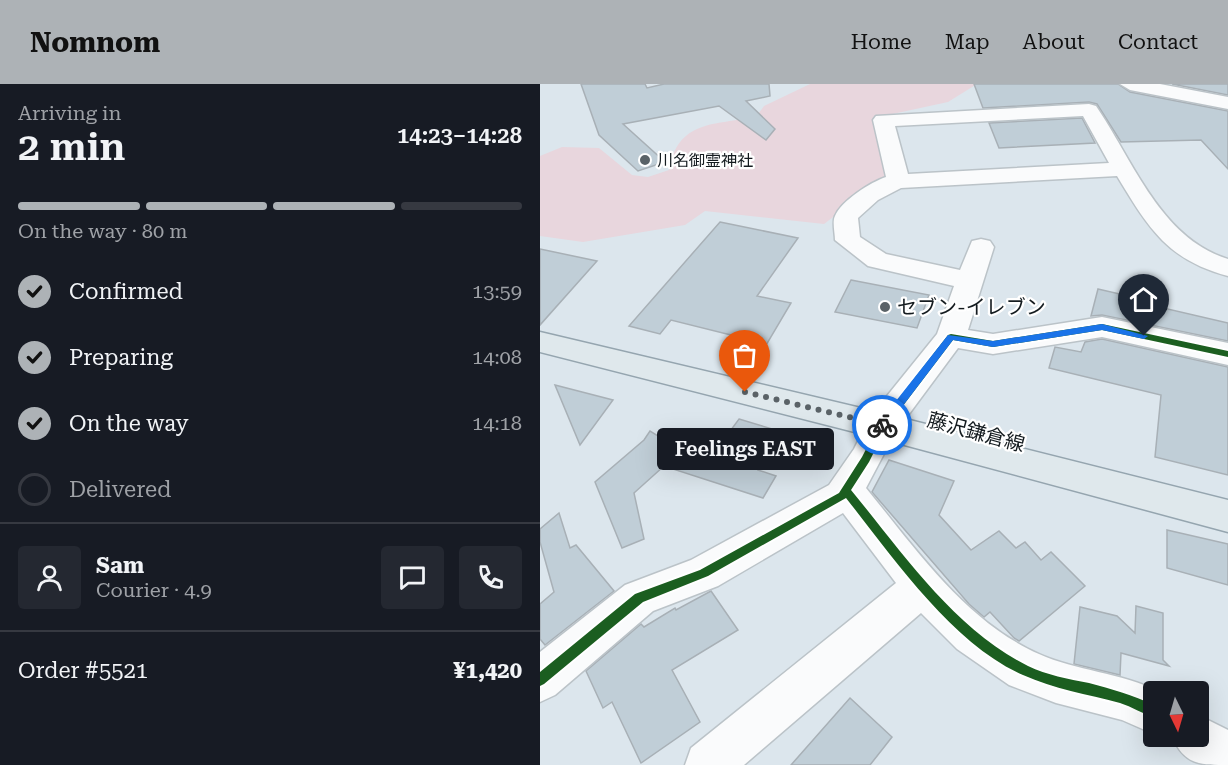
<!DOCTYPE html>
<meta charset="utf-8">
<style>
body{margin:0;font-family:"Roboto Serif","Noto Sans JP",serif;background:#242831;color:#f1f3f6;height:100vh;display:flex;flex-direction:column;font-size:22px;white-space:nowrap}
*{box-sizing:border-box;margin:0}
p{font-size:20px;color:#9ea1a6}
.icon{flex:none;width:33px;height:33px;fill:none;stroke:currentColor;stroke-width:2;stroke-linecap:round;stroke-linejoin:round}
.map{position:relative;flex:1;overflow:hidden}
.details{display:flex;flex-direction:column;background:#171b24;width:540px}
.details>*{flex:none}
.needle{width:39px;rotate:175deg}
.fabs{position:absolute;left:603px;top:597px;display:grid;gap:12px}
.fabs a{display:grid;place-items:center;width:66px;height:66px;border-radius:6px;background:#171b24;box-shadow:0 6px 24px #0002;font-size:30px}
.pin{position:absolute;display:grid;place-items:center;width:51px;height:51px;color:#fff;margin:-62px -26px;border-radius:50% 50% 50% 0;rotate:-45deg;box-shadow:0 0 6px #0007}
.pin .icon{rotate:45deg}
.courier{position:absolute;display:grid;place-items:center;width:60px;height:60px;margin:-30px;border:4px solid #1a73e8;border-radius:50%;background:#fff;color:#222;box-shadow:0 2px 8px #0007}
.bubble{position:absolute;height:42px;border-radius:6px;background:#171b24;box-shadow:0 6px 24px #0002;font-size:20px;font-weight:600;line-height:42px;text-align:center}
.overview em{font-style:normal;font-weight:600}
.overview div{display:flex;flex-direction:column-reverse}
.overview{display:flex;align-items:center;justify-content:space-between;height:102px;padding:0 18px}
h1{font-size:39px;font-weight:600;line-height:45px}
.bar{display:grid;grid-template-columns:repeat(4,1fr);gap:9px 6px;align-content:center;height:72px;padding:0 18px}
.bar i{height:8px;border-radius:4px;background:#363941}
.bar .active{background:#adb2b6}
.bar p{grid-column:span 4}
.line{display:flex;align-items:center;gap:15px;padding:0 18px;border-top:2px solid #363941}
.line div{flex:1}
.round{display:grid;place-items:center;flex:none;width:63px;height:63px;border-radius:6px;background:#242831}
ol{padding:0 18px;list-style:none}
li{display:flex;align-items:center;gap:18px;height:66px}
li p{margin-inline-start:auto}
li .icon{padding:6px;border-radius:50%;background:#adb2b6;color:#111;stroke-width:4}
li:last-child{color:#9ea1a6}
li i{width:33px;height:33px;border:3px solid #363941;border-radius:50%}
header{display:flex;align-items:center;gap:36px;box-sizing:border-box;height:84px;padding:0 30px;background:#adb2b6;color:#111}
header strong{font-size:28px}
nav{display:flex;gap:33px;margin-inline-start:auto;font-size:21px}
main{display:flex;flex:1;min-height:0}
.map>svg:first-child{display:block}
.green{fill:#e8d6dd}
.building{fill:#c0ced7;stroke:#a8b0b6;stroke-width:1.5}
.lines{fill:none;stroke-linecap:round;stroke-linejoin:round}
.minor-casing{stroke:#bbc3c8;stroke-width:3}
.major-casing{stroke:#95a5af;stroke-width:3}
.minor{fill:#fafbfc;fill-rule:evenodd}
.major{fill:#dfe8ec;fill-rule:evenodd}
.cycleway-casing{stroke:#fff;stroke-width:4}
.cycleway{fill:#1b5e20;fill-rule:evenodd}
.route{fill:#1a73e8}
.done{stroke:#5a6267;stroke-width:6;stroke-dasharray:0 10.8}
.poi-dot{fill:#5a6267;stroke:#fff;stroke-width:2}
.labels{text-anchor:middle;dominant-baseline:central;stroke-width:4.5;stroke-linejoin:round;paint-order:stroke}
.far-poi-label{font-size:16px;fill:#141b1f;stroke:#fff;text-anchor:start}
.poi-label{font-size:20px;fill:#141b1f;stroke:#fff;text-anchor:start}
.street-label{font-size:20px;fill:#141b1f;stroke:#fff}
</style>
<header>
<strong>Nomnom</strong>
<nav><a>Home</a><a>Map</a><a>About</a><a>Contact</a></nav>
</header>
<main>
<section class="details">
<div class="overview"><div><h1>2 min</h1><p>Arriving in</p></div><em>14:23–14:28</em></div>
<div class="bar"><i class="active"></i><i class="active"></i><i class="active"></i><i></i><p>On the way · 80 m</p></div>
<ol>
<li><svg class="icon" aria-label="check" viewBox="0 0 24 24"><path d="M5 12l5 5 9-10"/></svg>Confirmed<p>13:59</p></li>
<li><svg class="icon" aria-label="check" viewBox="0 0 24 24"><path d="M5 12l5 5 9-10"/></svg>Preparing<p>14:08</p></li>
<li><svg class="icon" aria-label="check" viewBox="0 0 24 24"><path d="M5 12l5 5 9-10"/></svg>On the way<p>14:18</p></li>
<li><i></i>Delivered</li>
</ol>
<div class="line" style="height:108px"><a class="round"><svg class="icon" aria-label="person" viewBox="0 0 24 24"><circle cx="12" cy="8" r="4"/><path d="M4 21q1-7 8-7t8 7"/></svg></a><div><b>Sam</b><p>Courier · 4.9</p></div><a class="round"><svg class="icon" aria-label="chat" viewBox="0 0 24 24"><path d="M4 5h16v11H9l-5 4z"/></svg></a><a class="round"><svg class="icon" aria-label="phone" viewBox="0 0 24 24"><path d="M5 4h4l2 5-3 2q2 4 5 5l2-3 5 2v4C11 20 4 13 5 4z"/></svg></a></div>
<div class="line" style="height:78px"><div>Order #5521</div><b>¥1,420</b></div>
</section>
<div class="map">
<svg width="688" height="681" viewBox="0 0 688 681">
<rect width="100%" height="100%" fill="#dce6ed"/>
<path class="green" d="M270 0H437L408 18 334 34 346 93 284 140 165 127 145 141 43 158 0 152V72L22 63 59 64 92 91 108 93 129 86C138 36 174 41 216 33L224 22Z"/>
<g class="building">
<polygon points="41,0 105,0 107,4 124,0 229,0 230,12 206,17 235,45 226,56 179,22 83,40 125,78 98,87 59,51"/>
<polygon points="434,0 578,0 590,8 688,27 688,85 661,56 581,58 557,20 549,18 443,24"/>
<polygon points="632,0 688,0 688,11"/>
<polygon points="542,34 555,59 459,64 449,39"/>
<polygon points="180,138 258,154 217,212 251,219 225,263 197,257 199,253 131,236 120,250 89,242"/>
<polygon points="0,165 57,177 0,241"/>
<polygon points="311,196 389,211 377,244 295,228"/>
<polygon points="558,205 593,213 593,217 688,239 688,257 562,231 551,232"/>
<polygon points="562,255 688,283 688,391 615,373 621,311 509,284 515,263 541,268 545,258"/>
<polygon points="15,301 73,316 40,361"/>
<polygon points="199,335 242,348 218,386 236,392 223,414 124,382 94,409 104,455 82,464 55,398 104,356 110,347 165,381"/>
<polygon points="349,376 414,397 399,431 431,466 459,447 476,464 485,458 501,476 511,468 545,502 479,557 474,554 450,528 444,533 429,520 332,408"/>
<polygon points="19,429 30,464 36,461 74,507 5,561 0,555 0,520 14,508 0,458 0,445"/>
<polygon points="627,446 688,460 688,501 627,484"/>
<polygon points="171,507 198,546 132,586 160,638 101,679 72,618 63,624 46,587 101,540 104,543 135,524 136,526"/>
<polygon points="596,522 623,529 623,576 629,582 581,569 580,591 534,580 540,523 577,532 595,549"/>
<polygon points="310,614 352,653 330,681 251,681"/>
</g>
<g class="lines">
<g class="minor-casing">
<g id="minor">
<polygon points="580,0 620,0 688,13 688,25 590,6"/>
<path d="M549 20 556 22C593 76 620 154 688 175V192C627 176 608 143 577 92L361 104 338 116 318 134 320 153 346 170 420 186 432 157 441 155 450 157 454 163 428 246 453 250 562 233 688 259V281L562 253 453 270 418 264 355 349 326 404C375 464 426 538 499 570 536 587 580 588 620 608H614V650L582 636 516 619 469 601 417 565 381 529 204 681H145L151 664 356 499 303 429 178 502 113 527 15 611 0 618V568L85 501 151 476 289 401 314 365 330 333 397 250 414 202 328 182 295 156C295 149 292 138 295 132 301 117 331 98 346 93L333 36 336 32ZM543 32 569 79 368 90 355 42Z"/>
<path d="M658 631 688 646V681C660 681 644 681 632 652H658Z"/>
</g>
</g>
<g class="major-casing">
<polygon id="major" points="0,248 342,329 688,416 688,448 342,355 0,268"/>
</g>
<use href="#minor" class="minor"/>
<use href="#major" class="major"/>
<g class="cycleway-casing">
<path id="cycleway" d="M562 240 688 267V273L562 246 453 263 413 256 346 344 329 378 311 406C363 469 413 544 488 582 507 591 528 595 549 599 571 605 593 611 614 621V634C602 629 592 623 580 619 547 610 514 605 483 591 412 560 353 473 306 414L168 492 103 518 4 600 0 602V588L95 510 160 486 299 409 322 373 339 340 408 251 411 250 453 257Z"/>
</g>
<use href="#cycleway" class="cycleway"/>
</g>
<polygon class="route" points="562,240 608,252 604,255 562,246 453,263 413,256 346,344 342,345 337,341 408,251 453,257"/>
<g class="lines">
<polyline class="done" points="205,308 342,341"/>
</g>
<g class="poi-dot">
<circle cx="105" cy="76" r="6"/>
<circle cx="345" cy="223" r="6"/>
</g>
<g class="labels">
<g class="far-poi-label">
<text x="117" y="76">川名御霊神社</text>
</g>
<g class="poi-label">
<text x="357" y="223">セブン-イレブン</text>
</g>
<g class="street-label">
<text transform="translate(436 348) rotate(15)">藤沢鎌倉線</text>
</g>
</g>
</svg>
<div class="fabs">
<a><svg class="needle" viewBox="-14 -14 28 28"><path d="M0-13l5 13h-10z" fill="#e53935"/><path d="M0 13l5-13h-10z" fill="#9ea1a6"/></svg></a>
</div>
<div class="pin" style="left:205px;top:308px;background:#ea580c"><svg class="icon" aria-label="bag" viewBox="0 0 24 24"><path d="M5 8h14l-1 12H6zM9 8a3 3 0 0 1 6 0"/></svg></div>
<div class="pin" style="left:604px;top:252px;background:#1f2937"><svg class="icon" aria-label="home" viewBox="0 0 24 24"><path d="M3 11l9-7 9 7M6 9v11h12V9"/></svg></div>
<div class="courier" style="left:342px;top:341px"><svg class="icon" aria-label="bike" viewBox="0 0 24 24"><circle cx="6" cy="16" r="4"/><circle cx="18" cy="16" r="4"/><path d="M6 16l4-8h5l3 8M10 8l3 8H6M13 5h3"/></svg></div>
<div class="bubble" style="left:117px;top:344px;width:177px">Feelings EAST</div>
</div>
</main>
